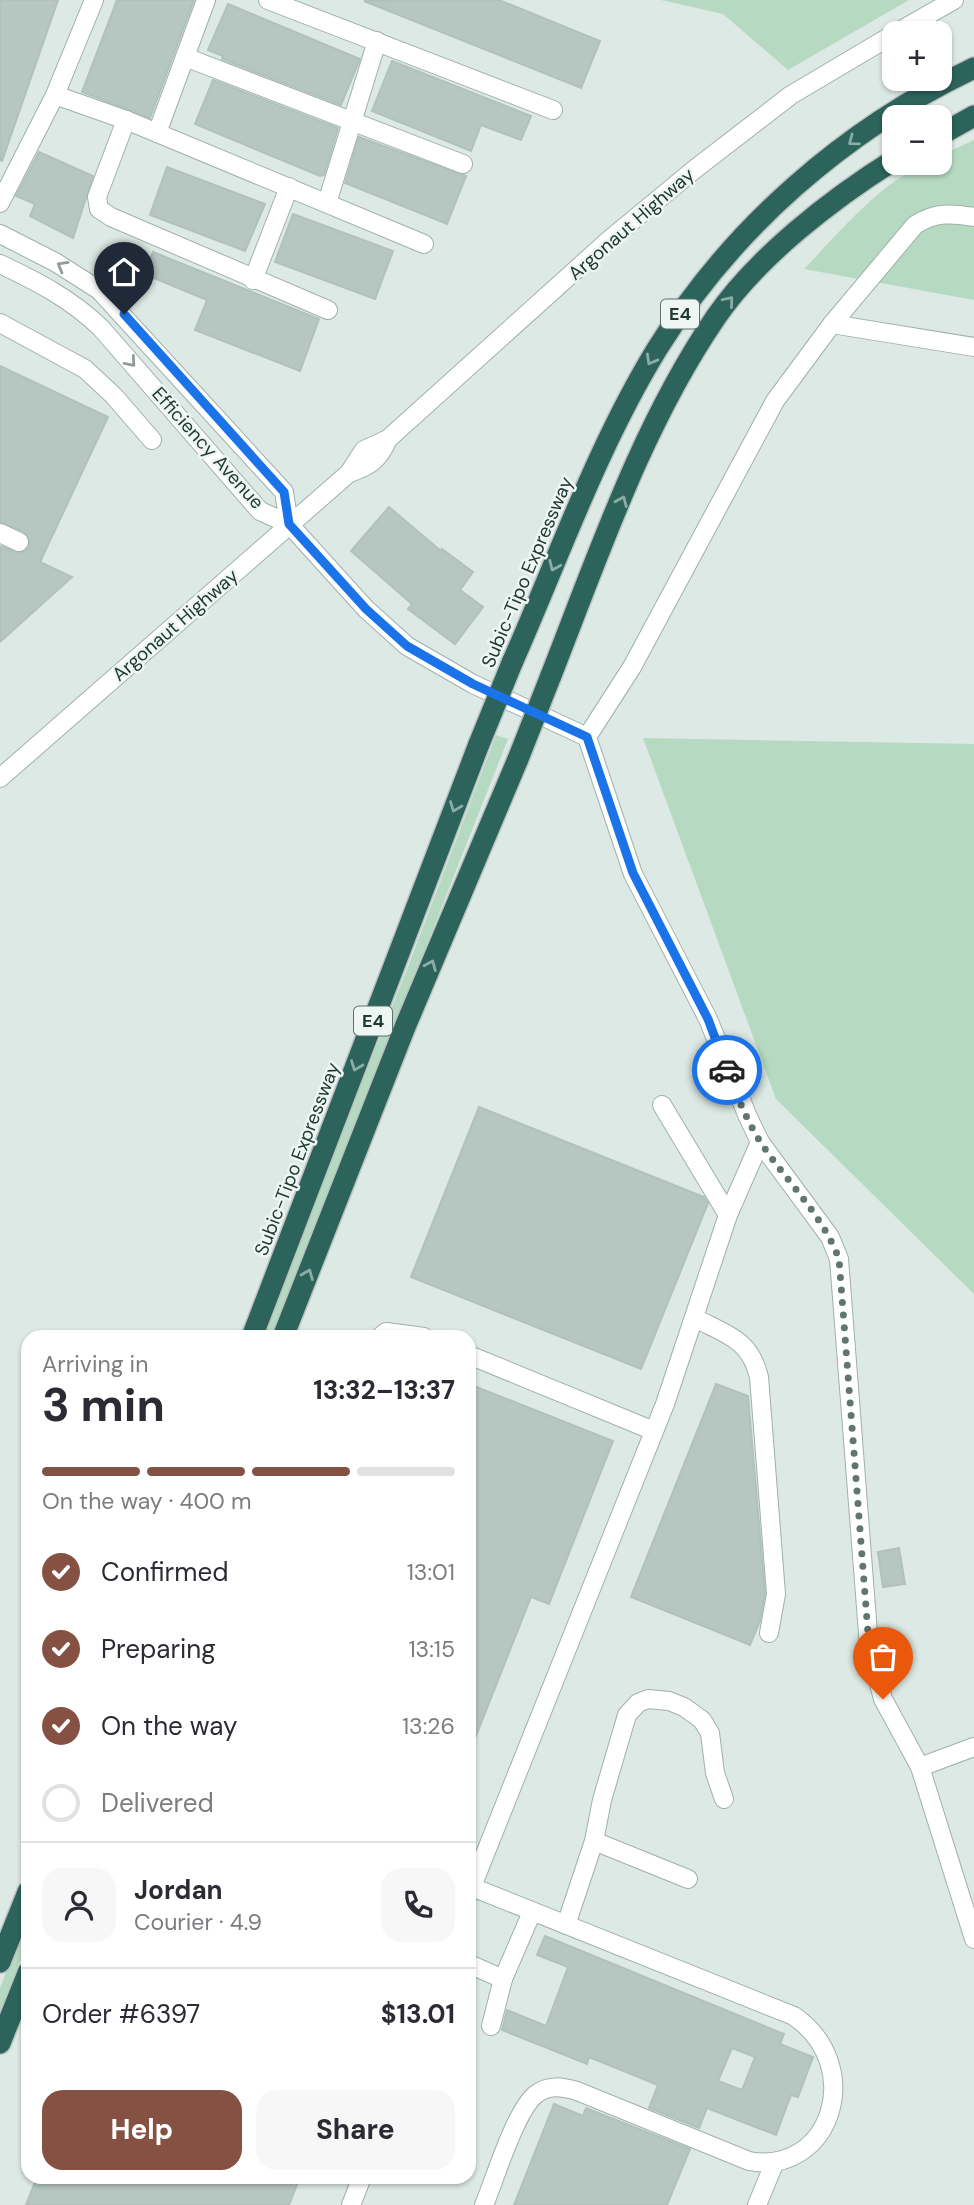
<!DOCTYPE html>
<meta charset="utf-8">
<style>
body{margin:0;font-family:"DM Sans",sans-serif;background:#f7f7f7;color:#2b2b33;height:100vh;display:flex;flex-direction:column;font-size:26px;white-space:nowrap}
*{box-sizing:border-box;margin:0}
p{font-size:23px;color:#7c7c81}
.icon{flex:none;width:38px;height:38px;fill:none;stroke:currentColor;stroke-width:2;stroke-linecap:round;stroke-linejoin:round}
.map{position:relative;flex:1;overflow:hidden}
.drawer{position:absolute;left:21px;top:1330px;width:455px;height:854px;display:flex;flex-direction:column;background:#fff;border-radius:21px;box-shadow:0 2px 5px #0004}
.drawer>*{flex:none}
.controls{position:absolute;left:882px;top:21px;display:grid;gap:14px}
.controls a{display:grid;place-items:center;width:70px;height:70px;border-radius:14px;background:#fff;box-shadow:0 2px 5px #0004;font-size:35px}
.pin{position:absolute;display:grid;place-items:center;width:60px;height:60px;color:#fff;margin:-72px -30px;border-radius:50% 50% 50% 0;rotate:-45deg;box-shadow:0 0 7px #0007}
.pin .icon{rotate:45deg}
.courier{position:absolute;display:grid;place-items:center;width:70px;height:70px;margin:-35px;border:5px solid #1a73e8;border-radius:50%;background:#fff;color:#222;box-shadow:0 2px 9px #0007}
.head em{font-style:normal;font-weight:700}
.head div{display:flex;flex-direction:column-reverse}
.head{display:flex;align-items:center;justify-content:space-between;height:119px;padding:0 21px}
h1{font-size:46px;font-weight:700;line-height:52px}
.bar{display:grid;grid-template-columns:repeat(4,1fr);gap:10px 7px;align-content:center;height:84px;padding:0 21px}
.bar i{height:9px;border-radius:5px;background:#e1e1e2}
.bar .on{background:#845142}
.bar p{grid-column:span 4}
.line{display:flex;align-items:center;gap:18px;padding:0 21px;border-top:2px solid #e1e1e2}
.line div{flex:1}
.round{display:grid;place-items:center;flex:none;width:74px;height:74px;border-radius:21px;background:#f7f7f7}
ol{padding:0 21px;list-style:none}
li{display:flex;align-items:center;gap:21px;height:77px}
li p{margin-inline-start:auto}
li .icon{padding:7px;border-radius:50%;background:#845142;color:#fff;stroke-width:4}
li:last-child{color:#7c7c81}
li i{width:38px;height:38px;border:4px solid #e1e1e2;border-radius:50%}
.primary-button{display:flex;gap:14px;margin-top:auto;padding:14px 21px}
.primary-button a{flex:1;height:80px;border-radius:21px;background:#845142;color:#fff;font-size:28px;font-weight:700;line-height:80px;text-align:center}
.primary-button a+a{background:#f7f7f7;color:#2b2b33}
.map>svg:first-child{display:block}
.green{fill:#b6dac1}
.building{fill:#b6c6c0;stroke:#b0c2bb;stroke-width:2;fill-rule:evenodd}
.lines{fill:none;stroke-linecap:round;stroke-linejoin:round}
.minor-casing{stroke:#a0b0ab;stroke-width:20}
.highway-casing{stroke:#bcc3c2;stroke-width:24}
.minor{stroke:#fff;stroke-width:18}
.highway{stroke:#2c635a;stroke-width:21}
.highway-bridge-casing{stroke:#bcc3c2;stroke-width:24;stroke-linecap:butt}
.highway-bridge{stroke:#2c635a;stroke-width:21}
.oneway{stroke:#8caca6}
.oneway2{stroke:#8f9c98}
.done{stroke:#627670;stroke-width:7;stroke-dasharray:0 12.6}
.route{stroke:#1a73e8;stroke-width:9}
.labels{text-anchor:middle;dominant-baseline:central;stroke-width:5;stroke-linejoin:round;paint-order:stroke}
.shield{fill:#edf6f2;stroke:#5d716c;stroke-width:2}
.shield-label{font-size:18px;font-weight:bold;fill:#1f3832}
.street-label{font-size:19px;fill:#1f3832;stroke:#edf6f2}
</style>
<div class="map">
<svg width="974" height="2205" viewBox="0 0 974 2205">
<rect width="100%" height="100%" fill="#dde9e4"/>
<g class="green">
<polygon points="661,0 909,0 788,70 723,14"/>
<path d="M974 140V300L804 269C836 237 895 163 940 163V156Z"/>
<polygon points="496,735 508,739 272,1337 261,1337 409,964"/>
<polygon points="643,738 974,744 974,1294 776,1099"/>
<polygon points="28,1916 28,1941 0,2012 0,1988"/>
</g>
<g class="building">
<polygon points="0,0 58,0 2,161 0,160"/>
<polygon points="117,0 194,0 150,118 82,92"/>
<polygon points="499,0 600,41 581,88 364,1"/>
<polygon points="228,4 360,59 341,105 222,59 223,56 208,50"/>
<polygon points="392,61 531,116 521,140 481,125 471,151 372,111"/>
<polygon points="213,80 338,128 324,175 320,176 195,124"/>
<polygon points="359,137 466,176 447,224 345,183"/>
<polygon points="39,152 93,176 73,238 30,216 35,204 16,196"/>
<polygon points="167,167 265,204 245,251 150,215"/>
<polygon points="293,214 393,251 375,299 275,262"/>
<polygon points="153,252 319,319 300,371 195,330 207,300 144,274"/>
<polygon points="0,366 108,417 40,562 72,577 0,642 0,546 21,553 29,547 30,542 24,532 0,522"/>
<polygon points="389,507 441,551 442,549 473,572 460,590 483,607 455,644 408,609 412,604 351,551"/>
<polygon points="479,1107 704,1197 708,1203 641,1369 411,1277"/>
<polygon points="469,1384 613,1441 549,1604 531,1597 470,1751"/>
<polygon points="716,1384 748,1396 765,1593 760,1621 750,1645 631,1597"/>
<polygon points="899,1548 905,1584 883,1587 878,1552"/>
<path d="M545 1936 784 2034 780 2044 813 2057 798 2097 791 2095 776 2135 707 2108 699 2128 649 2108 658 2085 589 2057 587 2064 502 2030 507 2010 546 2026 568 1967 537 1955ZM732 2048 755 2057 742 2090 718 2081Z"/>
<polygon points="554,2104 583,2116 586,2108 690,2149 667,2205 514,2205"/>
<polygon points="37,2177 300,2177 289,2205 26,2205"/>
</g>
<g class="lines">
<g class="minor-casing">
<g id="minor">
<polyline points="268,0 553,110"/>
<polyline points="896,33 954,0"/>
<polyline points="185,57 463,164"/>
<polyline points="55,95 126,120 424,244"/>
<polyline points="126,120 97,197 99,209 111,217 328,310"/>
<polyline points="157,133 206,0"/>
<polyline points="0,203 55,95 94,0"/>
<polyline points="327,203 377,41"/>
<polyline points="0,234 55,262 99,290 284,492 289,524"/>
<path d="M0 264C38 282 71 299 101 328L260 511 289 524 366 609 407 646 473 684 587 737 633 874 708 1019 748 1117 760 1142 830 1237 839 1259 869 1646 883 1699 920 1767 974 1939"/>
<polyline points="253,280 289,187"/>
<polyline points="0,323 85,369 114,396 152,440"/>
<polyline points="832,324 974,347"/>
<polyline points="349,473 364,450 388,439 609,240 695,169 791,95 894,34"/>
<polyline points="0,533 19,542"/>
<path d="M587 737 632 667 775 401 832 324 915 225C935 212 951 213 974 217"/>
<path d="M0 778 349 473C370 466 379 460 388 439"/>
<polyline points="662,1105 728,1215"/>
<path d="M695 1318C727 1335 750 1339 759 1377L776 1594 769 1633"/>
<polyline points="380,1337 386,1332 424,1337"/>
<polyline points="469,1355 654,1431"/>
<polyline points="920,1767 974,1747"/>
<polyline points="594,1841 688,1879"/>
<path d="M472 1887 794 2016C867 2067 830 2176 749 2161L577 2091C562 2087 548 2084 535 2095 515 2112 495 2179 484 2205"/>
<polyline points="469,1894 665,1404 728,1215 760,1142"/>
<polyline points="566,1925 594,1841 602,1800 627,1715 638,1703 648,1699 669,1701 684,1707 702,1720 710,1733 715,1773 724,1799"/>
<polyline points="469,1964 503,1979"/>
<polyline points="491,2026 503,1979 532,1912"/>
<polyline points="351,2205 362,2177"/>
<polyline points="757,2205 774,2164"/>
</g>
</g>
<g class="highway-casing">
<g id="highway">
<polyline points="940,135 974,116"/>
<path d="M512 663C558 559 597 447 657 349 732 228 845 129 974 68"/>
<path d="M550 678C598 556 642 425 716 317 758 256 832 199 894 160"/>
<polyline points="252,1337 479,744"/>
<polyline points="283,1337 405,1027 518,759"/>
<polyline points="0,1962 28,1892"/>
<polyline points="0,2043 28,1973"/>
</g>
</g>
<use href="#minor" class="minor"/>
<use href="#highway" class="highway"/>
<g class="highway-bridge-casing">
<g id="highway-bridge">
<polyline points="479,744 512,663"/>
<polyline points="518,759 550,678"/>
</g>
</g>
<use href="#highway-bridge" class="highway-bridge"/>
</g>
<defs><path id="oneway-chevron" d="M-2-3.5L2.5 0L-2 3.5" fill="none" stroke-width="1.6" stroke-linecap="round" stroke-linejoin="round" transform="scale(1.75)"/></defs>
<g class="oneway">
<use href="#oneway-chevron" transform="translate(853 141) rotate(143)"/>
<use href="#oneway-chevron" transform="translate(729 301) rotate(-50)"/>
<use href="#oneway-chevron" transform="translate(651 360) rotate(119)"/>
<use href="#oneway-chevron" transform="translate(622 501) rotate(-67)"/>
<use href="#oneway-chevron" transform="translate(554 566) rotate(114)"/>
<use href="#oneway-chevron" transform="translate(455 807) rotate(111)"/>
<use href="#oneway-chevron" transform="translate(431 965) rotate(-67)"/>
<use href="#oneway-chevron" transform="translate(356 1066) rotate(111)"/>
<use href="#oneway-chevron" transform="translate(308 1274) rotate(-68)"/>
</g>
<g class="oneway2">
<use href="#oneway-chevron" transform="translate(62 266) rotate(-150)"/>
<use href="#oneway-chevron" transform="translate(131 362) rotate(49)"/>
</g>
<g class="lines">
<path class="done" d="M727 1070C736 1094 747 1121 761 1143 787 1182 822 1214 839 1259L869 1646 883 1699"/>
<polyline class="route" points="124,314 284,492 289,524 366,609 407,646 473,684 587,737 633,873 708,1019 727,1070"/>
</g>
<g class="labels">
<g class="shield">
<rect x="661" y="299.5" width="38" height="29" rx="5"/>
<rect x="354" y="1006.5" width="38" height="29" rx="5"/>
</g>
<g class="shield-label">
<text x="680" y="314">E4</text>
<text x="373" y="1021">E4</text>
</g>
<g class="street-label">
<text transform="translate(631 224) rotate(-41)">Argonaut Highway</text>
<text transform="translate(208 448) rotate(48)">Efficiency Avenue</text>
<text transform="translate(527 572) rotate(-67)">Subic-Tipo Expressway</text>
<text transform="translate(175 625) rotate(-41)">Argonaut Highway</text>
<text transform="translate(297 1159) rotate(-69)">Subic-Tipo Expressway</text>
</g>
</g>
</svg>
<div class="controls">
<a>+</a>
<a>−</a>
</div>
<div class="pin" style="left:883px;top:1699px;background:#ea580c"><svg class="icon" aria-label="bag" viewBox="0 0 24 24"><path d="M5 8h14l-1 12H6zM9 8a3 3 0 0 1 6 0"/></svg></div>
<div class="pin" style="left:124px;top:314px;background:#1f2937"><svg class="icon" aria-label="home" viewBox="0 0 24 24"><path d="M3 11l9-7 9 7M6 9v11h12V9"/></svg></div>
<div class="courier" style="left:727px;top:1070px"><svg class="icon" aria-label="car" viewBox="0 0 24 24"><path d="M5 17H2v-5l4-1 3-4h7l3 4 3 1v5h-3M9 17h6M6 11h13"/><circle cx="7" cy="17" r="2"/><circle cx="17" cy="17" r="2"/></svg></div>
<section class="drawer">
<div class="head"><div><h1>3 min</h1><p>Arriving in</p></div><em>13:32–13:37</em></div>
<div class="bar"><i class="on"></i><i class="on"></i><i class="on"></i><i></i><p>On the way · 400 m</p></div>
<ol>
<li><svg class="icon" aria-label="check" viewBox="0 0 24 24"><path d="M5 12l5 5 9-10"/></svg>Confirmed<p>13:01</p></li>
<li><svg class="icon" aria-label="check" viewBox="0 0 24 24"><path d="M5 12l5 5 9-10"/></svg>Preparing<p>13:15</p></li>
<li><svg class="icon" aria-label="check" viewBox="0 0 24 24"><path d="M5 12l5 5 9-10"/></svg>On the way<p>13:26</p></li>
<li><i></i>Delivered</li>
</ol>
<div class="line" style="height:126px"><a class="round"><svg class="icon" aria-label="person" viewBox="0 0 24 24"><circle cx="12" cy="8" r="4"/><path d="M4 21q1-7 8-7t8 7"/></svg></a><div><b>Jordan</b><p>Courier · 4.9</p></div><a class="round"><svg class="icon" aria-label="phone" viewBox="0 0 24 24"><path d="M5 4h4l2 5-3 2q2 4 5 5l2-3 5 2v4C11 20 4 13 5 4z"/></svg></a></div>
<div class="line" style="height:91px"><div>Order #6397</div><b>$13.01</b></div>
<div class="primary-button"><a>Help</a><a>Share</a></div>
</section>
</div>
